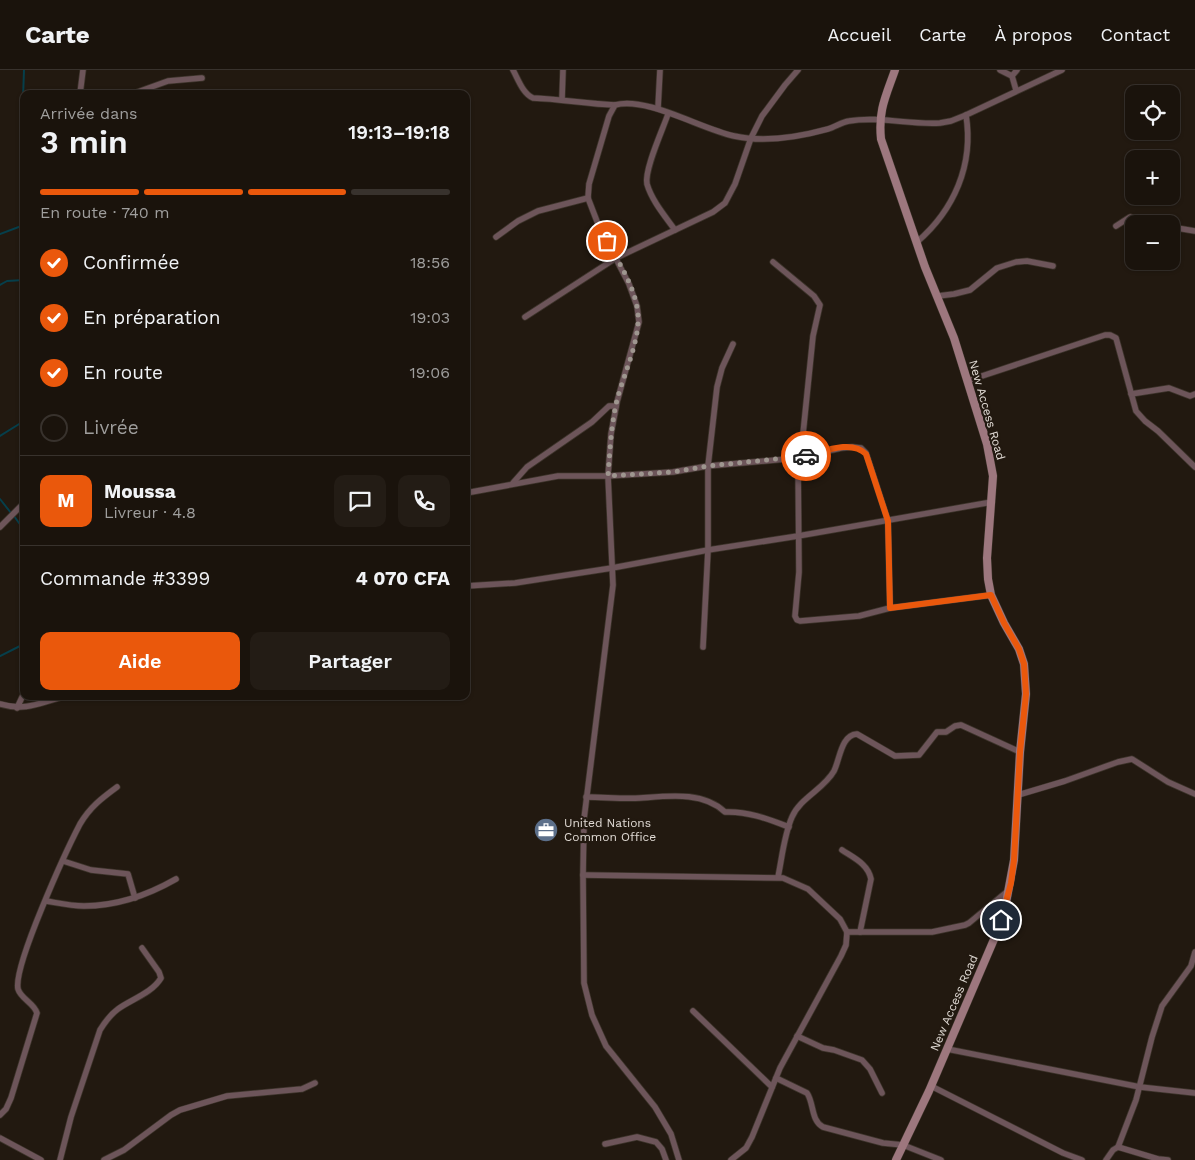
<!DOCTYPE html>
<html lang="fr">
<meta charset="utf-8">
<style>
body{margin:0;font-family:"Work Sans",sans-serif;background:#231c15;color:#f1f3f6;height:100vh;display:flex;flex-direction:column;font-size:19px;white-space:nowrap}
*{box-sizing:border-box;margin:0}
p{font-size:16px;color:#9f9e9d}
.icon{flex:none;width:28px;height:28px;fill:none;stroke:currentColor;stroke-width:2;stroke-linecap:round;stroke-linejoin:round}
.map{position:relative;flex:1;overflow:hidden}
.panel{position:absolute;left:20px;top:20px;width:450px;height:610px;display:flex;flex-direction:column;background:#1a130c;border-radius:10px;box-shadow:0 1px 4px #0004,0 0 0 1px #38322d}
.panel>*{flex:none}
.buttons{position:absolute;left:1125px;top:15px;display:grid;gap:10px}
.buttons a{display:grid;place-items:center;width:55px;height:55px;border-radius:10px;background:#1a130c;box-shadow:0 1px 4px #0004,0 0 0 1px #38322d;font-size:25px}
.pin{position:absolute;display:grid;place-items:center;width:42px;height:42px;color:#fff;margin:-21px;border:2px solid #fff;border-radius:50%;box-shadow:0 1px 5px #0007}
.courier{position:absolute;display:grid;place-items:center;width:50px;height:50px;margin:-25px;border:4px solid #ea580c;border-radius:50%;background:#fff;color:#222;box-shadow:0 1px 6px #0007}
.overview em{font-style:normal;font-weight:600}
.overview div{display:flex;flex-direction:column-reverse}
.overview{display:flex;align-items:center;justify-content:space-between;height:85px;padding:0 20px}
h1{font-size:32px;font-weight:600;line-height:38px}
.bar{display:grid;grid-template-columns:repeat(4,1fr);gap:8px 5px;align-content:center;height:60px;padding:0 20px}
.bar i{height:6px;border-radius:4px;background:#38322d}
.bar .on{background:#ea580c}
.bar p{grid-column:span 4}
.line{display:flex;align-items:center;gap:12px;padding:0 20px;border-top:1px solid #38322d}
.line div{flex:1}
.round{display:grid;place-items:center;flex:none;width:52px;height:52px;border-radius:10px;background:#231c15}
ol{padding:0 20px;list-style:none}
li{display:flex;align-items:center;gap:15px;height:55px}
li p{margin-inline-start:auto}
li .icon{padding:5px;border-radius:50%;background:#ea580c;color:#fff;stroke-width:4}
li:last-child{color:#9f9e9d}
li i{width:28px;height:28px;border:2px solid #38322d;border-radius:50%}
.action{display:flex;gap:10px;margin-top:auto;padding:10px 20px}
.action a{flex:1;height:58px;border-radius:10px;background:#ea580c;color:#fff;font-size:20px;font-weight:600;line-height:58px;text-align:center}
.action a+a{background:#231c15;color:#f1f3f6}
header{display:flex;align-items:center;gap:30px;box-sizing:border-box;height:70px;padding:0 25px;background:#1a130c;border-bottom:1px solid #38322d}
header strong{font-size:24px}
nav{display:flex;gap:28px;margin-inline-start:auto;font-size:18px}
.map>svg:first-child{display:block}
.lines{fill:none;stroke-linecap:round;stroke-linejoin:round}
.stream{stroke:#063f4b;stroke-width:2}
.street-casing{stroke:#3d342b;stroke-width:7}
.secondary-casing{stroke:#3d342b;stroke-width:9}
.street{stroke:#6d555a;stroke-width:5.5}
.secondary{stroke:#9d777e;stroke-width:8}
.done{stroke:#9e968f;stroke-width:5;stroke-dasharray:0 9}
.route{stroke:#ea580c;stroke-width:6}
.labels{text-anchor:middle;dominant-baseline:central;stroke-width:4.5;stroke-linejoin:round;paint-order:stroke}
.street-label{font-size:12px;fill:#e0dad4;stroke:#221910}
.poi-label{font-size:12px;fill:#e0dad4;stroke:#221910;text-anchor:start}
</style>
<header>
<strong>Carte</strong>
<nav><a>Accueil</a><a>Carte</a><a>À propos</a><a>Contact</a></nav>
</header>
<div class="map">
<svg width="1195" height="1090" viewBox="0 0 1195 1090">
<rect width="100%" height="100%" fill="#221910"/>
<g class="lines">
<g class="stream">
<polyline points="24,60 22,57 24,0"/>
<polyline points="0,164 24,155"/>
<polyline points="0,215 7,211 24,210"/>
<polyline points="0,366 24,351"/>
<polyline points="0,429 11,443"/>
<polyline points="14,446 24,460"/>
<polyline points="0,586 20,576 24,572"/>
</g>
<g class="street-casing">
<g id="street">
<path d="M513 0C518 9 523 24 533 28 561 29 587 34 615 35"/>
<polyline points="1000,0 1012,6 1016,20"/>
<polyline points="1012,6 1017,0"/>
<polyline points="80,24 83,0"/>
<polyline points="132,24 168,11 202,8"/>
<polyline points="562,29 563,0"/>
<polyline points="658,38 660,0"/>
<path d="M668 44C663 59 644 100 647 114 652 131 665 146 675 160"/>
<polyline points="1116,156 1130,147 1159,154"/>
<polyline points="1171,157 1195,161"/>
<polyline points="496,167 518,151 538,141 588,128"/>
<path d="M917 172C954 140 974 95 966 45"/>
<polyline points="773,192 814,226 820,235 813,266 803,364 798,388 799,502 795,546 797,550 800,551 859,546 890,538 991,525"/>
<polyline points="938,226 954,224 970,220 997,198 1016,192 1027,191 1053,196"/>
<polyline points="525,247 616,188 713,142 725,133 735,114 751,68 762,46 785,15 798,0"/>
<polyline points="967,311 1105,265 1110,265 1116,268 1136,341 1145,351 1158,361 1195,397"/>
<polyline points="1131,324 1169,318 1190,326 1195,324"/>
<polyline points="512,414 527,397 592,352 609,336 616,336"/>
<polyline points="466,423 558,406 608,406 673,402 708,396 798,388 841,378 852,377 861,378 866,383 888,451 890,538"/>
<polyline points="0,457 24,433"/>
<polyline points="466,516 515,513 612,498 708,480 798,466 992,432"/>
<polyline points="703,577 708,480 708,396 717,317 722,298 733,274"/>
<path d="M0 634C27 642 41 632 66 626"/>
<polyline points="17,638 24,623"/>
<polyline points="1018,725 1065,711 1118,692 1132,689 1168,712 1195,724"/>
<path d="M586 727C604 727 622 729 640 728 668 726 703 721 725 742 748 741 768 749 789 757"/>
<path d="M842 780C854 788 868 794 871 809L860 862"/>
<polyline points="63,791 91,800 128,804 135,828"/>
<polyline points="583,805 783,808 808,819 840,849 847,862 846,875 841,886 780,998 752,1067 746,1078 731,1090"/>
<path d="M778 807C782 788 784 765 792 747 800 728 824 719 834 701 840 689 841 665 857 664L895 686 919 685 937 662H946L955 656 961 655 1020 682"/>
<path d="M46 831C58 833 71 836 84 836 117 836 148 825 176 809"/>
<polyline points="847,862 932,862 965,855 969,853 1009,820"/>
<polyline points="693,941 772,1017"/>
<polyline points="797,966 823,978 834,980 862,990 870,999 882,1023"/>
<polyline points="947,979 1140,1017 1195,1023"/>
<path d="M776 1008 807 1023C814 1033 811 1051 823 1057L883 1073 903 1075 941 1090"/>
<polyline points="931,1016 1063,1083 1082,1090"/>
<path d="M0 1045 6 1039 11 1028 37 943C34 933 21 929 18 919 13 896 67 779 80 754 90 737 102 728 117 717"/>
<polyline points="0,1068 41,1090"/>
<polyline points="605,1074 637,1067 656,1072 662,1079 666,1090"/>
<polyline points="1118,1077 1136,1030 1152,967 1162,936 1191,896 1195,882"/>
<path d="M60 1090 71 1047 100 960C105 952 111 944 118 939 132 929 152 923 161 908L159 902 142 878"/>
<polyline points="104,1090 124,1080 171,1045 180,1040 227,1026 302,1019 315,1013"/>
<path d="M679 1090 671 1064 655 1037 606 976 592 945 584 913 583 805 584 749 613 515 608 406 611 364 617 332 639 252 637 236 629 214 598 154 588 128 589 114 609 46 615 35C646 26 701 59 734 66 765 73 799 67 828 59 835 57 842 52 849 51 879 46 910 55 940 53L951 51 966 45 1062 0"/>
<polyline points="1106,1090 1113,1080 1118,1077 1158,1089 1168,1090"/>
</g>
</g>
<g class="secondary-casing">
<path id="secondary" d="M895 0C886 26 878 40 881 69L925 197 954 268 987 374 993 406 987 488 988 509 991 525 1004 553 1019 579 1024 594 1026 624 1020 682 1014 790 1006 833 995 867 929 1021 896 1090"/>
</g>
<use href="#street" class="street"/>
<use href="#secondary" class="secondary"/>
</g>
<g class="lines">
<path class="done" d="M607 171C618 191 633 214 637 237 643 265 624 303 617 330 611 355 610 381 608 406L673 402 708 396 806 386"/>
<path class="route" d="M806 386C823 382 851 369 866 384L888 451 890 538 991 525 1004 553 1019 579 1024 594 1026 624 1020 682 1014 790 1011 813 1001 850"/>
</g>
<defs>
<g id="office-disc" transform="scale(1.25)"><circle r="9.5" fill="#5c6f8a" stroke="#221910"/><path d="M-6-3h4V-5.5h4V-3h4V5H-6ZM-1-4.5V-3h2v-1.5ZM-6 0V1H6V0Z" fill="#fff"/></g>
</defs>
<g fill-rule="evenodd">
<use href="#office-disc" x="546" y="760"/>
</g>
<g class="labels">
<g class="street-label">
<text transform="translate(987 340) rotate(74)">New Access Road</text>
<text transform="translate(954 933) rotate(-67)">New Access Road</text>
</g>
<g class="poi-label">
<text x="564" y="753">United Nations<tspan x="564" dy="14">Common Office</tspan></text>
</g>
</g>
</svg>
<div class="buttons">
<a><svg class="icon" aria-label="locate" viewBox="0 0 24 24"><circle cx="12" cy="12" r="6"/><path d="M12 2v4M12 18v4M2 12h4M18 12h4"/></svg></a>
<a>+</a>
<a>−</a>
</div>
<div class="pin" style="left:607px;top:171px;background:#ea580c"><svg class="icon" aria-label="bag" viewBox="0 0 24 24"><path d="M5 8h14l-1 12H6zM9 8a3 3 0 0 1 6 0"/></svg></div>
<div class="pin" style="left:1001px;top:850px;background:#1f2937"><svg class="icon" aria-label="home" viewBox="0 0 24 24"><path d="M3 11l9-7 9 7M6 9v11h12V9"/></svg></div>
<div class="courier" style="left:806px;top:386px"><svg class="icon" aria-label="car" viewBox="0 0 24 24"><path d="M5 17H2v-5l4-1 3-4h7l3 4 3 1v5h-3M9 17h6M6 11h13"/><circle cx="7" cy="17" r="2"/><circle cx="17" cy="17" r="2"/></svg></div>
<section class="panel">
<div class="overview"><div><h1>3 min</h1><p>Arrivée dans</p></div><em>19:13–19:18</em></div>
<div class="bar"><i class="on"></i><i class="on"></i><i class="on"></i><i></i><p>En route · 740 m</p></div>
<ol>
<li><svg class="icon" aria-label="check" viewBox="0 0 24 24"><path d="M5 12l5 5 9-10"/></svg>Confirmée<p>18:56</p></li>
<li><svg class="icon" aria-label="check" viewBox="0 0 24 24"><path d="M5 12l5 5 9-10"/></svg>En préparation<p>19:03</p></li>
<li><svg class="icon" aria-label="check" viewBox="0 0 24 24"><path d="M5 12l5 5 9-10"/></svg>En route<p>19:06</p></li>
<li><i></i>Livrée</li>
</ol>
<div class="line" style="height:90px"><b class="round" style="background:#ea580c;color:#fff">M</b><div><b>Moussa</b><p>Livreur · 4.8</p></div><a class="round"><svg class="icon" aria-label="chat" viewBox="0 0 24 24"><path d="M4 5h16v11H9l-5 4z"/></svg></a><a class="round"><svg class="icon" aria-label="phone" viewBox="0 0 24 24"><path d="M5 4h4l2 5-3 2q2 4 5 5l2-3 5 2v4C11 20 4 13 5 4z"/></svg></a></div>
<div class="line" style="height:65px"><div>Commande #3399</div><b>4 070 CFA</b></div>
<div class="action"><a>Aide</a><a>Partager</a></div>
</section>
</div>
